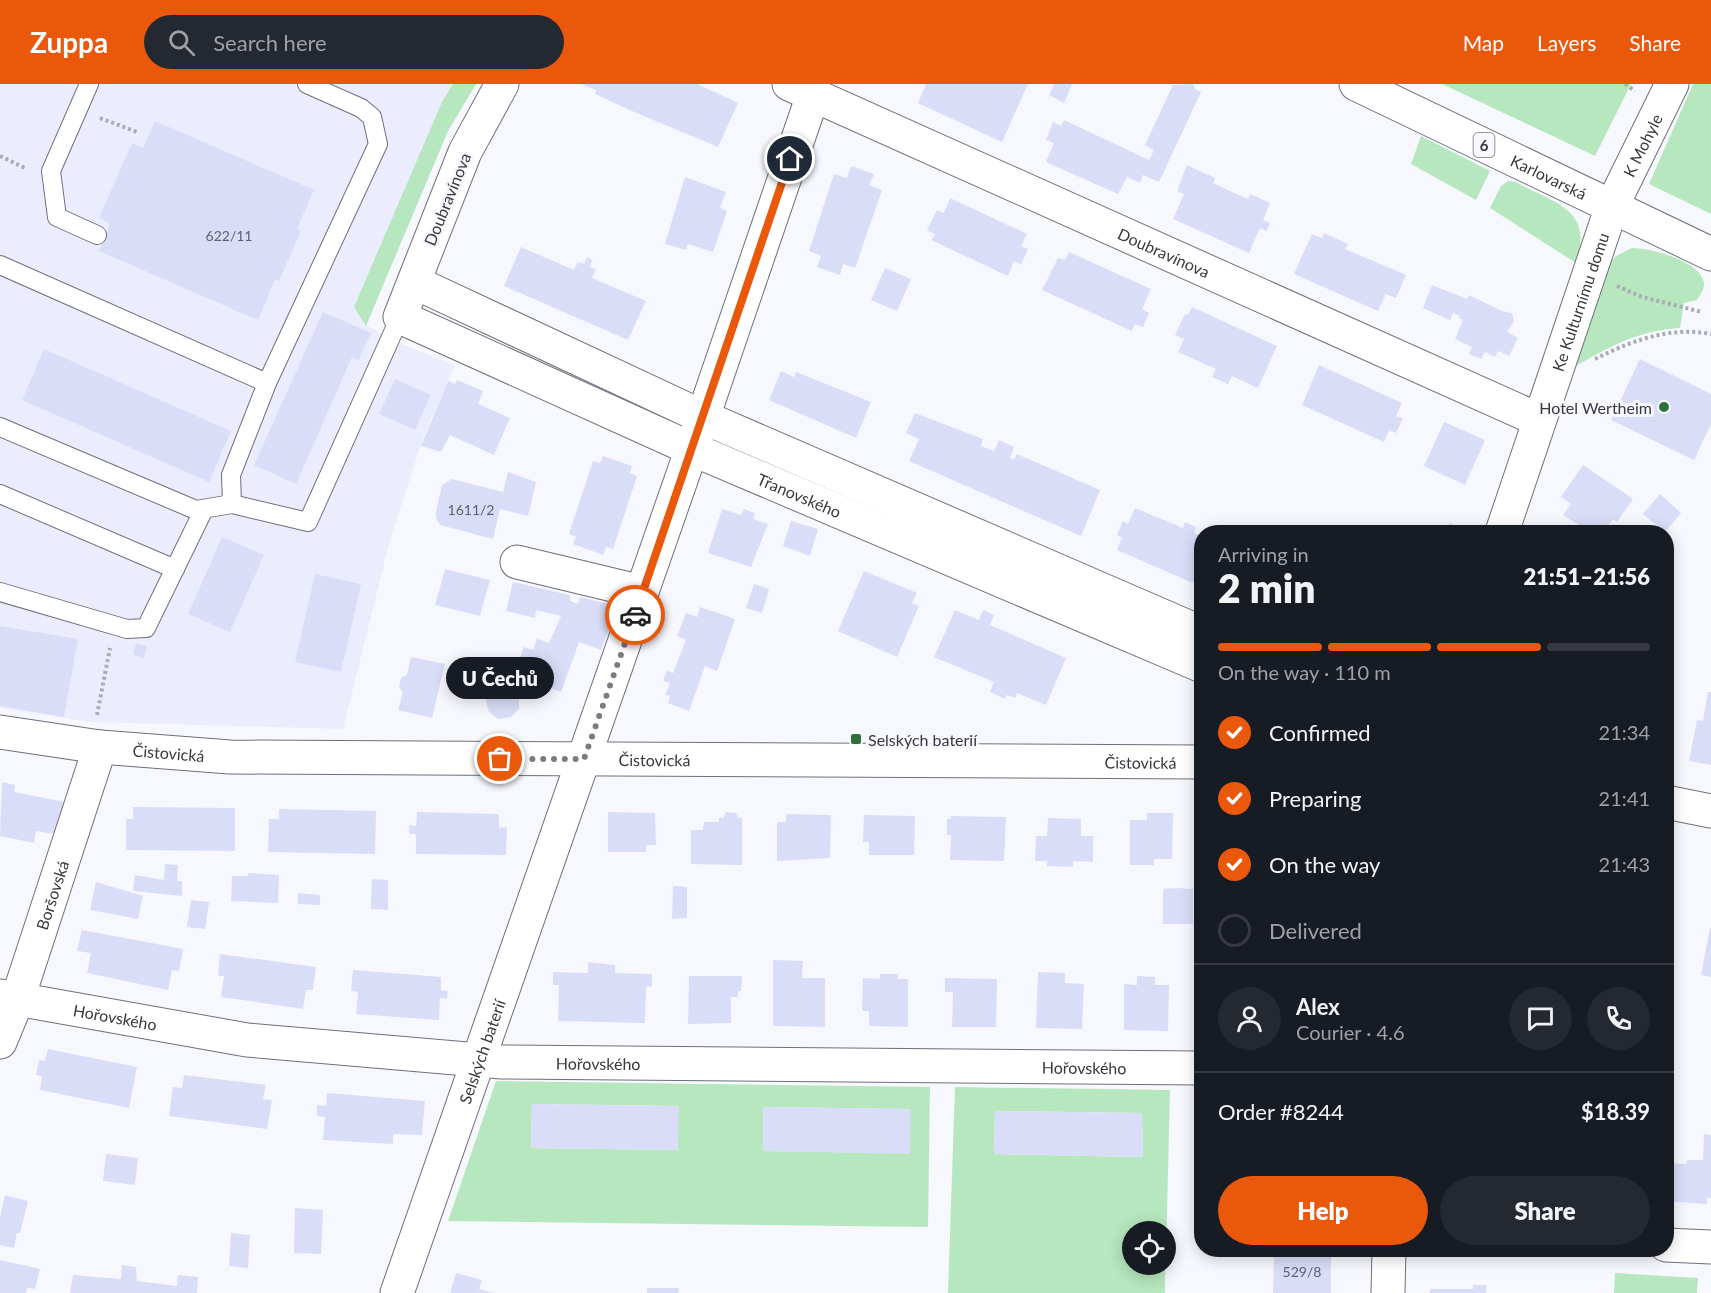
<!DOCTYPE html>
<meta charset="utf-8">
<style>
body{margin:0;font-family:Lato,sans-serif;background:#242831;color:#f1f3f6;height:100vh;display:flex;flex-direction:column;font-size:22px;white-space:nowrap}
*{box-sizing:border-box;margin:0}
p{font-size:20px;color:#9ea1a6}
.icon{flex:none;width:33px;height:33px;fill:none;stroke:currentColor;stroke-width:2;stroke-linecap:round;stroke-linejoin:round}
.map{position:relative;flex:1;overflow:hidden}
.side{position:absolute;left:1194px;top:441px;width:480px;height:732px;display:flex;flex-direction:column;background:#171b24;border-radius:24px;box-shadow:0 3px 15px #0003}
.side>*{flex:none}
.fabs{position:absolute;left:1122px;top:1137px;display:grid;gap:12px}
.fabs a{display:grid;place-items:center;width:54px;height:54px;border-radius:50%;background:#171b24;box-shadow:0 3px 15px #0003;font-size:30px}
.pin{position:absolute;display:grid;place-items:center;width:51px;height:51px;color:#fff;margin:-26px;border:3px solid #fff;border-radius:50%;box-shadow:0 2px 6px #0007}
.courier{position:absolute;display:grid;place-items:center;width:60px;height:60px;margin:-30px;border:4px solid #ea580c;border-radius:50%;background:#fff;color:#222;box-shadow:0 2px 8px #0007}
.bubble{position:absolute;height:42px;border-radius:21px;background:#171b24;box-shadow:0 3px 15px #0003;font-size:20px;font-weight:800;line-height:42px;text-align:center}
.summary em{font-style:normal;font-weight:800}
.summary div{display:flex;flex-direction:column-reverse}
.summary{display:flex;align-items:center;justify-content:space-between;height:102px;padding:0 24px}
h1{font-size:39px;font-weight:800;line-height:45px}
.bar{display:grid;grid-template-columns:repeat(4,1fr);gap:9px 6px;align-content:center;height:72px;padding:0 24px}
.bar i{height:8px;border-radius:4px;background:#363941}
.bar .active{background:#ea580c}
.bar p{grid-column:span 4}
.line{display:flex;align-items:center;gap:15px;padding:0 24px;border-top:2px solid #363941}
.line div{flex:1}
.round{display:grid;place-items:center;flex:none;width:63px;height:63px;border-radius:32px;background:#242831}
ol{padding:0 24px;list-style:none}
li{display:flex;align-items:center;gap:18px;height:66px}
li p{margin-inline-start:auto}
li .icon{padding:6px;border-radius:50%;background:#ea580c;color:#fff;stroke-width:4}
li:last-child{color:#9ea1a6}
li i{width:33px;height:33px;border:3px solid #363941;border-radius:50%}
.primary-button{display:flex;gap:12px;margin-top:auto;padding:12px 24px}
.primary-button a{flex:1;height:69px;border-radius:36px;background:#ea580c;color:#fff;font-size:24px;font-weight:800;line-height:69px;text-align:center}
.primary-button a+a{background:#242831;color:#f1f3f6}
header{display:flex;align-items:center;gap:36px;box-sizing:border-box;height:84px;padding:0 30px;background:#ea580c;color:#fff}
header strong{font-size:28px}
nav{display:flex;gap:33px;margin-inline-start:auto;font-size:21px}
.search{width:420px;height:54px;background:#242831;display:flex;align-items:center;gap:15px;box-sizing:border-box;padding:0 21px;border-radius:33px;color:#9ea1a6;font-size:22px}
.map>svg:first-child{display:block}
.built{fill:#ebedfe}
.green{fill:#b7e7be;fill-rule:evenodd}
.building{fill:#daddf8}
.lines{fill:none;stroke-linecap:round;stroke-linejoin:round}
.service-casing{stroke:#6e6f7b;stroke-width:20}
.minor-casing{stroke:#6e6f7b;stroke-width:35}
.primary-casing{stroke:#6e6f7b;stroke-width:35}
.path{stroke:#abacb1;stroke-width:4;stroke-dasharray:3 3;stroke-linecap:butt}
.service{stroke:#fff;stroke-width:18}
.minor{stroke:#fff;stroke-width:33}
.primary{stroke:#fff;stroke-width:33}
.done{stroke:#7b7b81;stroke-width:6;stroke-dasharray:0 10.8}
.route{stroke:#ea580c;stroke-width:8}
.poi-dot{fill:#2c713d;stroke:#f7f8fd;stroke-width:2}
.labels{text-anchor:middle;dominant-baseline:central;stroke-width:6;stroke-linejoin:round;paint-order:stroke}
.number-label{font-size:14px;fill:#60616c}
.shield{fill:#f7f8fd;stroke:#717277;stroke-width:1.5}
.shield-label{font-size:15px;font-weight:bold;fill:#38383e}
.street-label{font-size:16px;fill:#38383e;stroke:#f7f8fd}
.poi-label{font-size:16px;fill:#38383e;stroke:#f7f8fd;text-anchor:end}
</style>
<header>
<strong>Zuppa</strong>
<div class="search"><svg class="icon" aria-label="search" viewBox="0 0 24 24"><circle cx="10" cy="10" r="6"/><path d="M15 15l6 6"/></svg>Search here</div>
<nav><a>Map</a><a>Layers</a><a>Share</a></nav>
</header>
<div class="map">
<svg width="1711" height="1209" viewBox="0 0 1711 1209">
<rect width="100%" height="100%" fill="#f7f8fd"/>
<polygon class="built" points="0,0 476,0 448,47 366,241 391,256 455,281 424,351 390,456 343,645 91,638 0,624"/>
<g class="green">
<polygon points="453,0 476,0 448,47 366,242 354,223 442,18"/>
<polygon points="1442,0 1631,0 1595,72"/>
<polygon points="1693,0 1711,0 1711,130 1649,100"/>
<polygon points="1421,52 1490,87 1476,116 1411,80"/>
<path d="M1508 97 1516 98C1556 120 1594 125 1576 179L1490 124 1501 102Z"/>
<path d="M1632 164C1651 164 1701 177 1704 199 1705 205 1700 211 1697 216L1684 219 1680 244C1635 247 1610 263 1572 284L1608 181 1616 172Z"/>
<path d="M496 997 930 1003 928 1143 448 1137ZM532 1020 678 1022V1066L531 1064ZM763 1023 910 1025V1069L763 1067Z"/>
<path d="M955 1003 1170 1006 1166 1172V1148H1132V1180L1165 1181V1209H948ZM995 1027 1142 1029 1143 1073 994 1070Z"/>
<polygon points="1615,1189 1698,1194 1697,1209 1614,1209"/>
</g>
<g class="building">
<polygon points="581,0 697,0 738,19 718,63 632,27 595,10 596,6"/>
<polygon points="926,0 1028,0 1002,58 918,19"/>
<polygon points="1054,0 1072,0 1064,19 1049,11"/>
<polygon points="1193,0 1195,5 1201,8 1159,98 1143,91 1140,99 1127,93 1118,110 1046,78 1054,59 1046,56 1053,38 1061,42 1064,36 1149,76 1154,66 1145,61 1173,1"/>
<polygon points="155,37 314,106 297,145 301,147 279,197 275,196 258,236 99,167 110,140 99,134 132,59 143,64"/>
<polygon points="1187,81 1215,94 1213,99 1230,107 1248,115 1250,110 1270,119 1263,136 1270,139 1267,147 1260,144 1249,169 1173,135 1184,110 1177,107"/>
<polygon points="851,82 874,90 869,101 882,106 855,184 843,180 840,191 817,183 821,172 809,167 834,90 847,94"/>
<polygon points="685,93 726,108 720,124 727,127 713,168 688,160 686,166 665,160"/>
<polygon points="950,114 1027,150 1021,162 1028,165 1021,181 1014,177 1008,192 931,156 935,150 927,146 937,126 944,129"/>
<polygon points="1324,149 1348,160 1345,165 1406,191 1396,214 1386,210 1378,227 1294,190 1312,150 1322,154"/>
<polygon points="521,163 574,186 578,178 584,180 587,173 592,176 590,183 596,185 592,194 646,217 628,256 504,202"/>
<polygon points="1069,168 1151,205 1142,225 1149,229 1143,243 1135,240 1132,247 1042,206 1058,174 1065,176"/>
<polygon points="885,184 911,195 897,227 871,216"/>
<polygon points="1432,201 1467,215 1469,211 1502,227 1512,229 1514,237 1507,248 1518,254 1509,272 1498,267 1495,273 1485,268 1481,275 1469,270 1472,263 1455,255 1463,236 1458,234 1460,232 1453,229 1450,236 1423,224"/>
<polygon points="1192,223 1277,262 1258,304 1232,292 1228,300 1212,293 1216,285 1178,268 1184,255 1175,251 1185,230 1188,231"/>
<polygon points="323,228 371,249 358,277 352,273 296,400 254,381"/>
<polygon points="44,265 231,347 209,398 22,316"/>
<polygon points="1640,275 1711,310 1711,340 1694,376 1611,336"/>
<polygon points="1319,281 1402,319 1396,332 1403,334 1396,349 1389,346 1384,358 1302,321"/>
<polygon points="781,287 794,293 796,288 871,318 856,354 769,316"/>
<polygon points="395,295 431,311 415,346 379,330"/>
<polygon points="457,296 483,307 478,320 510,334 494,371 450,351 441,368 421,362 448,297 455,300"/>
<polygon points="915,329 983,355 981,362 994,367 999,356 1014,363 1010,374 1014,376 1017,370 1100,406 1081,452 909,377 919,355 906,349"/>
<polygon points="1444,338 1485,356 1465,401 1424,382"/>
<polygon points="603,372 632,382 630,389 637,392 613,465 606,463 603,471 573,460 576,453 569,450 593,377 600,379"/>
<polygon points="1583,381 1633,415 1617,438 1613,435 1603,448 1590,448 1563,431 1571,420 1561,413"/>
<polygon points="508,388 536,398 528,432 500,425 493,455 440,441 436,434 436,427 442,401 452,395 503,408"/>
<polygon points="1660,410 1681,429 1665,448 1643,430"/>
<polygon points="1135,424 1183,444 1185,438 1196,443 1194,449 1202,452 1202,503 1117,466 1122,454 1117,451 1123,437 1128,440"/>
<polygon points="722,425 741,431 744,425 755,429 753,435 768,440 751,483 708,469"/>
<polygon points="791,437 818,445 810,472 783,462"/>
<polygon points="1450,439 1471,448 1446,448"/>
<polygon points="222,453 264,471 230,548 188,530"/>
<polygon points="445,485 490,496 480,532 435,521"/>
<polygon points="864,487 917,509 912,519 919,522 897,573 838,547"/>
<polygon points="315,490 361,500 341,588 295,578"/>
<polygon points="513,498 570,511 570,517 578,520 580,513 617,522 601,566 579,558 561,608 545,602 538,609 530,609 523,603 522,595 519,593 515,607 519,612 519,625 511,633 498,635 489,628 486,617 489,609 496,603 492,601 501,574 518,580 524,563 533,566 537,555 549,559 561,532 536,526 535,534 506,527"/>
<polygon points="754,500 769,505 762,529 746,524"/>
<polygon points="700,523 735,535 717,587 705,582 689,627 668,619 670,612 665,611 670,599 663,597 667,587 673,589 686,556 677,552 686,529 697,533"/>
<polygon points="955,526 979,536 983,526 994,531 990,541 1066,574 1046,621 1017,609 1015,614 1007,611 1005,615 990,608 994,598 934,573"/>
<polygon points="0,542 78,555 64,633 0,622"/>
<polygon points="136,559 147,563 144,574 133,571"/>
<polygon points="411,573 445,580 432,634 398,626 403,609 399,603 401,594 407,591"/>
<polygon points="1708,608 1711,608 1711,681 1689,677 1697,636 1703,637"/>
<polygon points="2,698 15,701 14,708 65,718 55,750 36,747 34,759 0,752"/>
<polygon points="133,723 235,724 235,767 126,766 126,735 133,735"/>
<polygon points="279,725 376,727 375,770 268,768 269,735 279,735"/>
<polygon points="417,728 499,730 499,744 507,743 506,771 416,770 416,750 409,750 409,741 416,742"/>
<polygon points="608,728 655,729 656,761 646,761 646,768 608,768"/>
<polygon points="726,728 736,729 738,734 742,733 742,781 691,780 691,746 703,746 704,738 719,738 719,733 723,734"/>
<polygon points="1147,729 1173,729 1172,775 1154,775 1154,781 1130,781 1130,736 1147,736"/>
<polygon points="786,730 831,731 830,774 777,777 777,738 786,738"/>
<polygon points="864,731 915,732 914,771 869,771 869,758 863,758"/>
<polygon points="951,732 1006,733 1004,777 950,776 951,751 947,751 947,735 951,735"/>
<polygon points="1048,734 1081,735 1081,752 1093,752 1093,778 1073,777 1073,783 1047,782 1047,777 1035,777 1036,752 1047,752"/>
<polygon points="165,780 178,781 177,797 182,797 182,812 133,807 135,791 164,796"/>
<polygon points="248,789 279,791 278,819 231,817 232,792 248,792"/>
<polygon points="372,795 388,796 388,826 371,825"/>
<polygon points="96,798 143,812 138,835 90,826"/>
<polygon points="673,802 687,803 687,834 672,835"/>
<polygon points="1178,804 1193,805 1193,840 1163,840 1163,805"/>
<polygon points="298,809 320,811 320,821 298,820"/>
<polygon points="191,816 209,818 205,845 187,843"/>
<polygon points="1710,844 1711,844 1711,893 1701,891"/>
<polygon points="82,846 183,865 179,887 172,886 168,906 87,889 91,869 77,867"/>
<polygon points="220,870 316,883 313,906 306,906 303,925 221,913 224,892 218,892"/>
<polygon points="773,876 803,877 802,894 825,894 825,943 773,942"/>
<polygon points="588,878 615,881 615,889 652,890 652,902 646,903 645,939 558,937 559,901 553,901 553,888 588,889"/>
<polygon points="353,886 441,893 441,906 448,907 447,915 440,914 439,936 356,930 358,908 351,907"/>
<polygon points="1038,888 1065,889 1065,899 1084,900 1082,945 1036,944"/>
<polygon points="880,890 898,890 898,895 908,895 908,943 869,942 869,927 862,927 863,894 880,895"/>
<polygon points="689,892 742,892 741,907 738,907 738,913 731,913 731,939 688,940"/>
<polygon points="1137,892 1155,893 1155,901 1169,901 1168,947 1124,946 1124,900 1137,901"/>
<polygon points="945,894 997,895 996,943 952,943 953,908 945,908"/>
<polygon points="48,965 137,983 129,1024 40,1006 42,992 36,991 39,976 45,977"/>
<polygon points="184,991 266,1001 263,1015 272,1016 267,1045 169,1032 173,1003 182,1004"/>
<polygon points="327,1009 425,1017 422,1051 393,1050 393,1060 323,1056 325,1033 317,1032 317,1021 326,1022"/>
<polygon points="532,1020 679,1022 678,1066 531,1064"/>
<polygon points="763,1023 911,1025 910,1070 763,1067"/>
<polygon points="995,1027 1142,1029 1143,1073 994,1070"/>
<polygon points="1704,1050 1711,1051 1711,1114 1707,1114 1707,1120 1666,1117 1666,1079 1686,1080 1687,1076 1703,1076"/>
<polygon points="106,1070 138,1074 135,1101 103,1097"/>
<polygon points="5,1111 28,1117 20,1149 17,1149 14,1164 0,1161 0,1134"/>
<polygon points="295,1124 323,1126 321,1170 294,1169"/>
<polygon points="231,1149 250,1151 248,1184 229,1182"/>
<polygon points="1274,1166 1331,1166 1331,1209 1273,1209"/>
<polygon points="0,1176 40,1185 35,1205 27,1204 26,1209 0,1209"/>
<polygon points="122,1181 136,1183 137,1197 177,1202 178,1191 198,1193 197,1209 70,1209 73,1191 121,1195"/>
<polygon points="456,1189 482,1196 479,1205 494,1209 450,1209"/>
<polygon points="1473,1201 1486,1201 1486,1209 1430,1209 1430,1205 1473,1205"/>
<polygon points="647,1204 679,1204 678,1209 647,1209"/>
</g>
<g class="lines">
<g class="service-casing">
<g id="service">
<polyline points="89,0 51,87 57,133 97,151"/>
<polyline points="0,181 267,299 378,60 372,33 361,24 307,0"/>
<polyline points="0,343 196,426 232,420 308,438 400,233"/>
<polyline points="0,410 175,485"/>
<polyline points="232,420 231,391 267,299"/>
<polyline points="0,508 127,545 146,544 204,425"/>
</g>
</g>
<g class="minor-casing">
<g id="minor">
<path id="s1" d="M502 0 465 68 400 233 692 365 1202 582"/>
<path id="s2" d="M789 0 1539 336"/>
<polyline points="414,198 703,333 1202,549"/>
<path id="s3" d="M1502 448 1612 122 1672 0"/>
<polyline points="517,478 642,508"/>
<path id="s4" d="M0 648 100 663 230 673 1202 678"/>
<polyline points="1666,718 1711,727"/>
<path id="s5" d="M0 912 247 956 502 978 1202 984"/>
<path id="s6" d="M0 958 17 917 100 663"/>
<polyline points="1666,1161 1711,1163"/>
<path id="s7" d="M397 1209 703 333 813 11"/>
<polyline points="1388,1209 1389,1166"/>
</g>
</g>
<g class="primary-casing">
<g id="primary">
<path id="s8" d="M1356 0 1711 170"/>
</g>
</g>
<g class="path">
<polyline points="1625,0 1635,7"/>
<polyline points="100,34 137,48"/>
<polyline points="0,72 27,85"/>
<polyline points="1617,202 1642,213 1702,228"/>
<path d="M1595 275C1631 257 1670 242 1711 250"/>
<polyline points="97,631 110,564"/>
</g>
<use href="#service" class="service"/>
<use href="#minor" class="minor"/>
<use href="#primary" class="primary"/>
</g>
<g class="lines">
<polyline class="done" points="500,675 584,675 635,531"/>
<polyline class="route" points="635,531 790,75"/>
</g>
<g class="poi-dot">
<circle cx="1664" cy="323" r="6"/>
<rect x="850" y="649" width="12" height="12" rx="3"/>
</g>
<g class="labels">
<g class="number-label">
<text x="229" y="151">622/11</text>
<text x="471" y="425">1611/2</text>
<text x="1302" y="1187">529/8</text>
</g>
<rect class="shield" x="1473.5" y="49" width="21" height="24" rx="4.5"/>
<g class="shield-label">
<text x="1484" y="61">6</text>
</g>
<g class="street-label">
<text stroke="none"><textPath href="#s3" startOffset="412">K Mohyle</textPath></text>
<text stroke="none"><textPath href="#s8" startOffset="214">Karlovarská</textPath></text>
<text transform="translate(447 115) rotate(-68)">Doubravínova</text>
<text stroke="none"><textPath href="#s2" startOffset="411">Doubravínova</textPath></text>
<text stroke="none"><textPath href="#s3" startOffset="243">Ke Kulturnímu domu</textPath></text>
<text stroke="none"><textPath href="#s1" startOffset="692">Třanovského</textPath></text>
<text stroke="none"><textPath href="#s4" startOffset="170">Čistovická</textPath></text>
<text stroke="none"><textPath href="#s4" startOffset="656">Čistovická</textPath></text>
<text stroke="none"><textPath href="#s4" startOffset="1142">Čistovická</textPath></text>
<text stroke="none"><textPath href="#s6" startOffset="156">Boršovská</textPath></text>
<text stroke="none"><textPath href="#s5" startOffset="117">Hořovského</textPath></text>
<text stroke="none"><textPath href="#s7" startOffset="256">Selských baterií</textPath></text>
<text stroke="none"><textPath href="#s5" startOffset="603">Hořovského</textPath></text>
<text stroke="none"><textPath href="#s5" startOffset="1089">Hořovského</textPath></text>
</g>
<g class="poi-label">
<text x="1652" y="323">Hotel Wertheim</text>
<text x="868" y="655" text-anchor="start">Selských baterií</text>
</g>
</g>
</svg>
<div class="fabs">
<a><svg class="icon" aria-label="locate" viewBox="0 0 24 24"><circle cx="12" cy="12" r="6"/><path d="M12 2v4M12 18v4M2 12h4M18 12h4"/></svg></a>
</div>
<div class="pin" style="left:500px;top:675px;background:#ea580c"><svg class="icon" aria-label="bag" viewBox="0 0 24 24"><path d="M5 8h14l-1 12H6zM9 8a3 3 0 0 1 6 0"/></svg></div>
<div class="pin" style="left:790px;top:75px;background:#1f2937"><svg class="icon" aria-label="home" viewBox="0 0 24 24"><path d="M3 11l9-7 9 7M6 9v11h12V9"/></svg></div>
<div class="courier" style="left:635px;top:531px"><svg class="icon" aria-label="car" viewBox="0 0 24 24"><path d="M5 17H2v-5l4-1 3-4h7l3 4 3 1v5h-3M9 17h6M6 11h13"/><circle cx="7" cy="17" r="2"/><circle cx="17" cy="17" r="2"/></svg></div>
<div class="bubble" style="left:446px;top:573px;width:108px">U Čechů</div>
<section class="side">
<div class="summary"><div><h1>2 min</h1><p>Arriving in</p></div><em>21:51–21:56</em></div>
<div class="bar"><i class="active"></i><i class="active"></i><i class="active"></i><i></i><p>On the way · 110 m</p></div>
<ol>
<li><svg class="icon" aria-label="check" viewBox="0 0 24 24"><path d="M5 12l5 5 9-10"/></svg>Confirmed<p>21:34</p></li>
<li><svg class="icon" aria-label="check" viewBox="0 0 24 24"><path d="M5 12l5 5 9-10"/></svg>Preparing<p>21:41</p></li>
<li><svg class="icon" aria-label="check" viewBox="0 0 24 24"><path d="M5 12l5 5 9-10"/></svg>On the way<p>21:43</p></li>
<li><i></i>Delivered</li>
</ol>
<div class="line" style="height:108px"><a class="round"><svg class="icon" aria-label="person" viewBox="0 0 24 24"><circle cx="12" cy="8" r="4"/><path d="M4 21q1-7 8-7t8 7"/></svg></a><div><b>Alex</b><p>Courier · 4.6</p></div><a class="round"><svg class="icon" aria-label="chat" viewBox="0 0 24 24"><path d="M4 5h16v11H9l-5 4z"/></svg></a><a class="round"><svg class="icon" aria-label="phone" viewBox="0 0 24 24"><path d="M5 4h4l2 5-3 2q2 4 5 5l2-3 5 2v4C11 20 4 13 5 4z"/></svg></a></div>
<div class="line" style="height:78px"><div>Order #8244</div><b>$18.39</b></div>
<div class="primary-button"><a>Help</a><a>Share</a></div>
</section>
</div>
